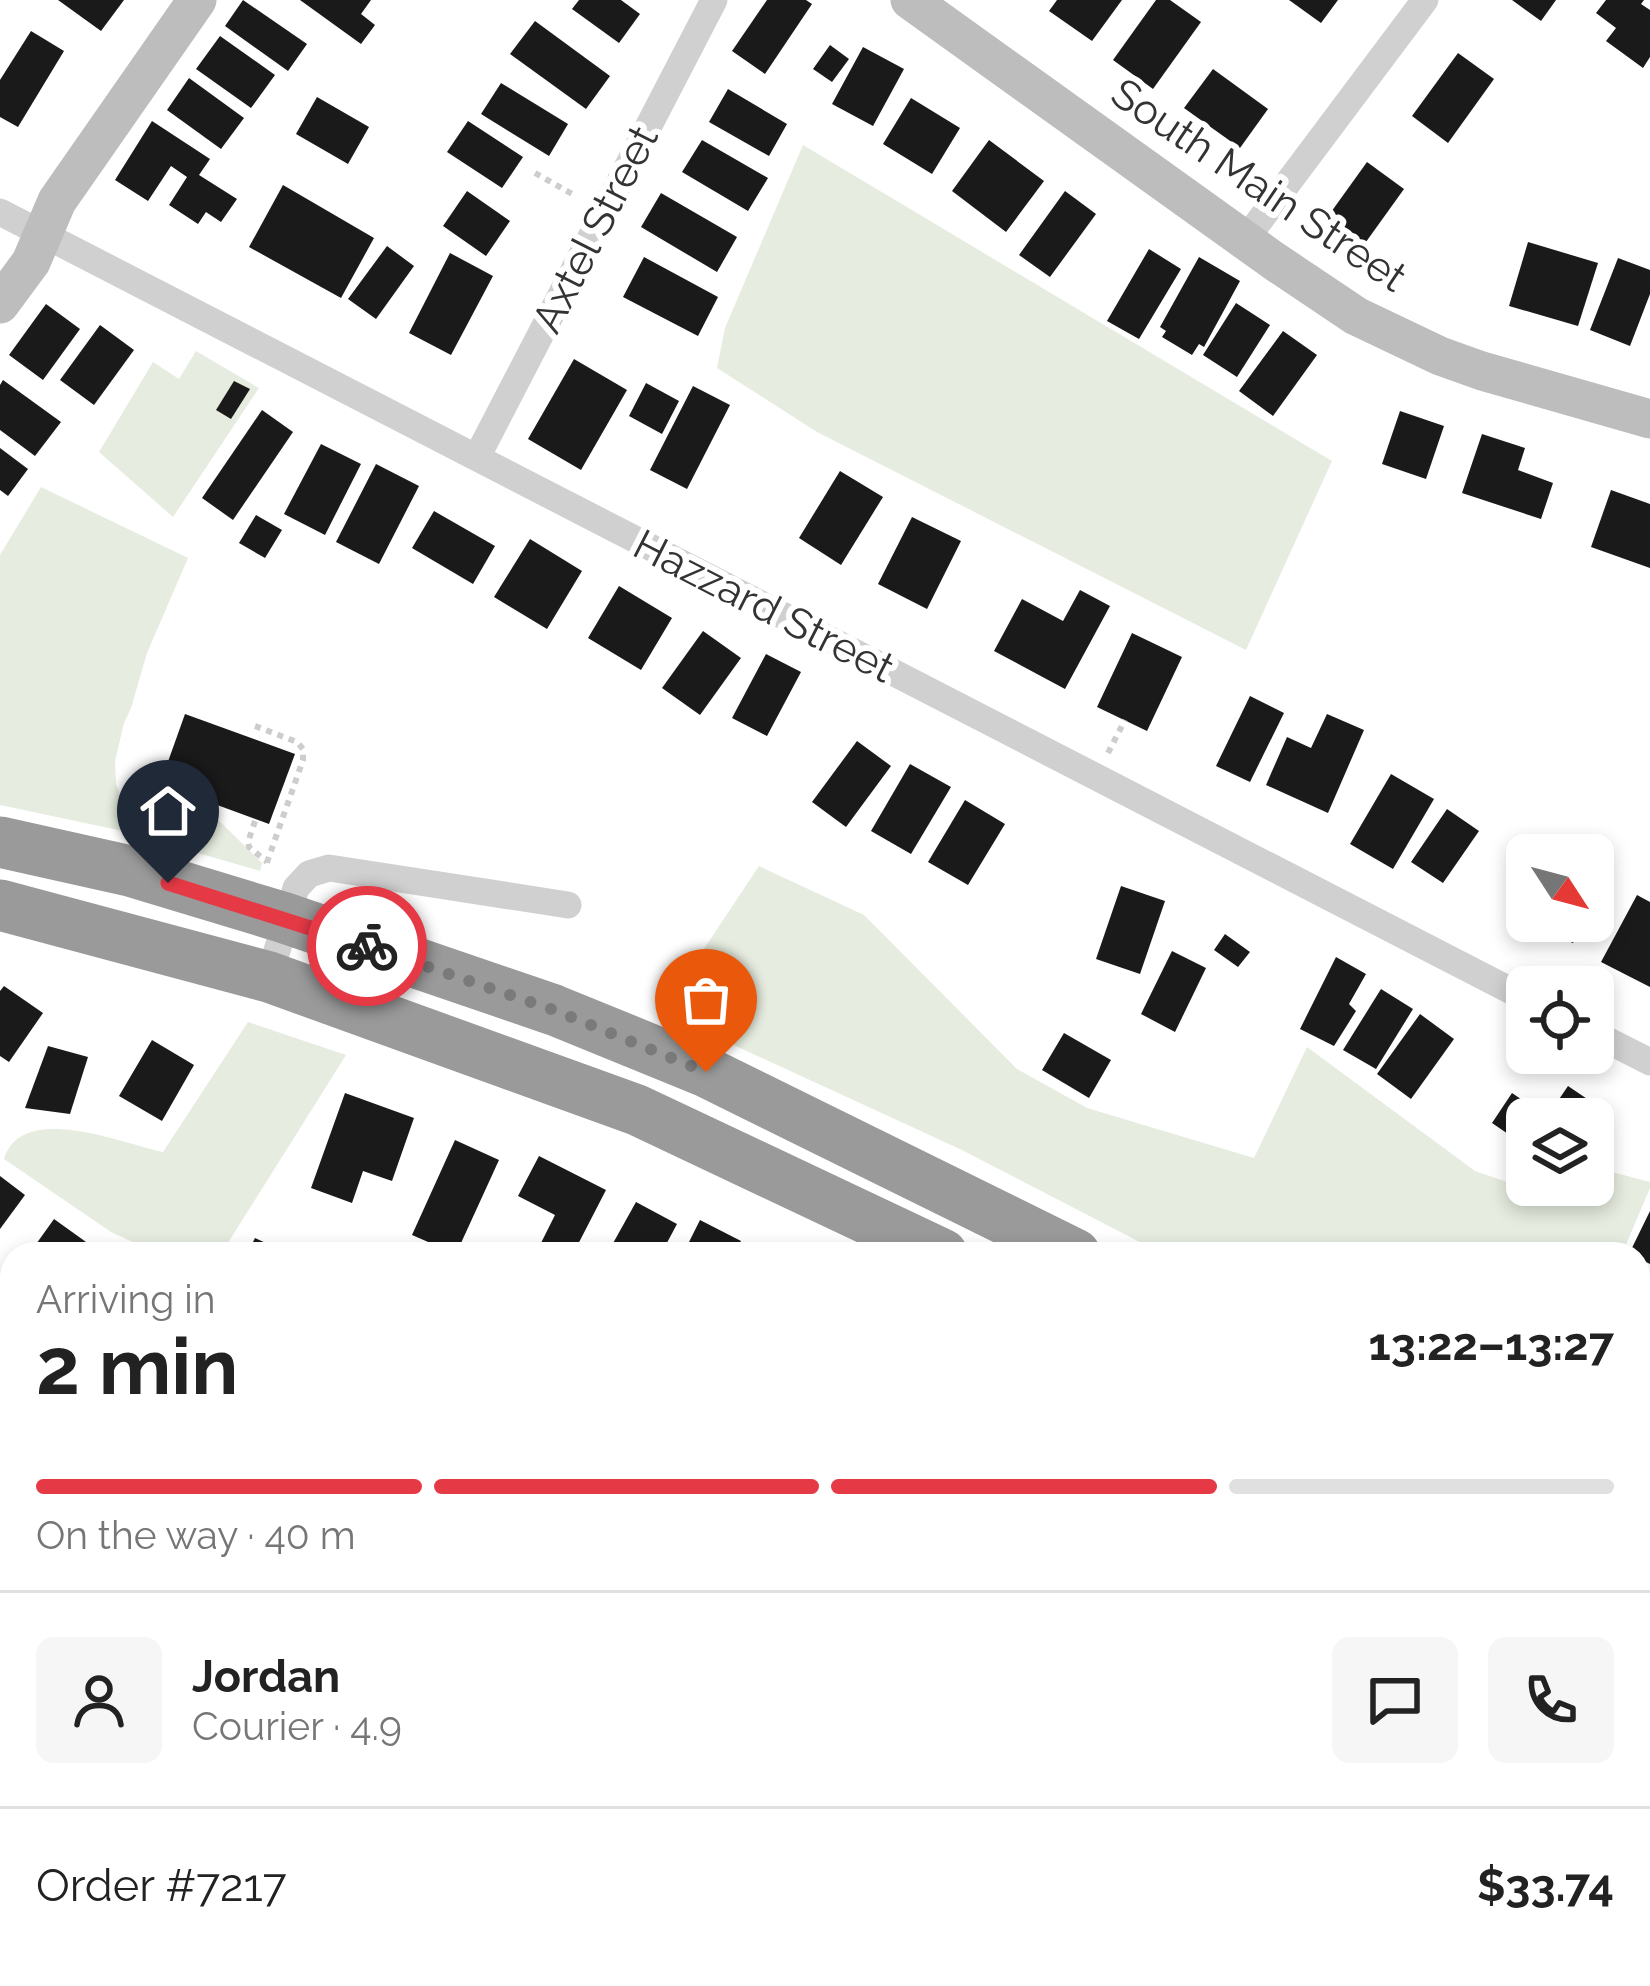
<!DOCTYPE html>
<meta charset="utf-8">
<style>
body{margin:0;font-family:Raleway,sans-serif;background:#f6f6f6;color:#222;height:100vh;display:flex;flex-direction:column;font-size:45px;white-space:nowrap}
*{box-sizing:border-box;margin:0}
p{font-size:39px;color:#767676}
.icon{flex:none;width:66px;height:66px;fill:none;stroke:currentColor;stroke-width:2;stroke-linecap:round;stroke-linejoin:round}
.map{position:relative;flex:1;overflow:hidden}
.drawer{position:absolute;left:0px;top:1242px;width:1650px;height:744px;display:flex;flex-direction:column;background:#fff;border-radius:36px 36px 0 0;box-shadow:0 6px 18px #0003}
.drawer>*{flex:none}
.needle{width:78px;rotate:126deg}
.fabs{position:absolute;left:1506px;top:834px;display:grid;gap:24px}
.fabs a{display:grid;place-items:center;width:108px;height:108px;border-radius:18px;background:#fff;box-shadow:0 6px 18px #0003;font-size:60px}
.pin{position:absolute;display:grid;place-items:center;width:102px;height:102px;color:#fff;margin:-123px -51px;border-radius:50% 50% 50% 0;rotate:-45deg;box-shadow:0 0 12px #0007}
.pin .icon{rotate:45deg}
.courier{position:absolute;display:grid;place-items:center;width:120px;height:120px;margin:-60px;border:9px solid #e63946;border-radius:50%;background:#fff;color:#222;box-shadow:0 3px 15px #0007}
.overview em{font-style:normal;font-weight:700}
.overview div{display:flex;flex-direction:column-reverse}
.overview{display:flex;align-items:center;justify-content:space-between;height:204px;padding:0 36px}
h1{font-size:78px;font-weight:700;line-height:90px}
.bar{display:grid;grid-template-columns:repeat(4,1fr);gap:18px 12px;align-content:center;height:144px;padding:0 36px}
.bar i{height:15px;border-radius:9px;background:#e0e0e0}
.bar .active{background:#e63946}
.bar p{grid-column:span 4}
.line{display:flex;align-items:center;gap:30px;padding:0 36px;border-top:3px solid #e0e0e0}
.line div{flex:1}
.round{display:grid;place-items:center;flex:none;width:126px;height:126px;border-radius:18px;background:#f6f6f6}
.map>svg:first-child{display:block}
.green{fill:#e6ecdf}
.building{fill:#1a1a1a}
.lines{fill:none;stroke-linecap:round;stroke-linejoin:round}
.path{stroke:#cdcdcd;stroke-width:6;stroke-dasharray:6 6;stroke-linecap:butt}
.street{stroke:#d0d0d0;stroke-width:27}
.secondary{stroke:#bdbdbd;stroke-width:39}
.highway{stroke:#9a9a9a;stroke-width:51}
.done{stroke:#7a7a7a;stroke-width:12;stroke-dasharray:0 21.6}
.route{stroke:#e63946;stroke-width:15}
.labels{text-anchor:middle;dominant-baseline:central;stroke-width:12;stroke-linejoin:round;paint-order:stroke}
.street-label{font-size:42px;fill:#333;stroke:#fff}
</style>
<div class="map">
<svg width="1650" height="1986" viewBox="0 0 1650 1986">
<rect width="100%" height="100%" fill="#fff"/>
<g class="green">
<polygon points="803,145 1332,461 1246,650 817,432 717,368 725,328"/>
<polygon points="196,351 259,388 173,517 99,452 153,362 179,379"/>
<polygon points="41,487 188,558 147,653 131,708 124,723 115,761 116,784 128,816 123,831 0,805 0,555"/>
<polygon points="177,794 205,807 262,863 260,871 156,841 158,805"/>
<polygon points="759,866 864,915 1017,1069 1087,1108 1254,1158 1307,1047 1475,1171 1560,1200 1568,1185 1593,1185 1593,1167 1650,1182 1650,1188 1622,1254 1163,1254 962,1150 662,1012"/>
<path d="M248 1022 346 1055 221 1254H159L111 1232 4 1159C21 1101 122 1143 163 1152Z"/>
<polygon points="1638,1293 1650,1298 1650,1383 1638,1382"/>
<path d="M0 1566C16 1594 12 1622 10 1654L0 1658Z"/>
<polygon points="1650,1670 1650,1726 1645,1735 1638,1734 1638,1694"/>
<polygon points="1497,1974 1589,1974 1578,1986 1507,1986 1494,1980"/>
</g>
<g class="building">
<polygon points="58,0 124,0 101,31"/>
<polygon points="243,0 307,44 288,71 225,26"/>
<polygon points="300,0 371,0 361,14 375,25 361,44"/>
<polygon points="579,0 621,0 640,14 619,43 572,9"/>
<polygon points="767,0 806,0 812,4 765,74 732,51"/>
<polygon points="1057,0 1122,0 1092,41 1049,11"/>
<polygon points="1156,0 1170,0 1201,22 1153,89 1113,60"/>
<polygon points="1289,0 1338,0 1321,23"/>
<polygon points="1512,0 1556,0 1541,21"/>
<polygon points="1606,0 1644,0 1641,4 1650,10 1650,57 1643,68 1606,41 1616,28 1596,13"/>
<polygon points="535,21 610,76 586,109 510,54"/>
<polygon points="31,31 64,51 18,127 0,117 0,80"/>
<polygon points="220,36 275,75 251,108 196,69"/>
<polygon points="830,45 849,59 832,82 813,69"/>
<polygon points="863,47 904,69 873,126 832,104"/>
<polygon points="1458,53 1494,79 1448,143 1412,116"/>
<polygon points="1213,69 1268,109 1240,148 1184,108"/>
<polygon points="189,78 244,118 221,149 167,110"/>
<polygon points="501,83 568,124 549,156 481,114"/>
<polygon points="728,89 787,124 769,156 709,122"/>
<polygon points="317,97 369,127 348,164 296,134"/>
<polygon points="911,98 960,128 932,174 883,144"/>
<polygon points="152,121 210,159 199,175 237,199 221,222 206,212 198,224 169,205 187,177 171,166 148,201 115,180"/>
<polygon points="468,121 523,157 502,188 447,152"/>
<polygon points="702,140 768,178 748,211 682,172"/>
<polygon points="989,140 1044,181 1006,232 952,191"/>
<polygon points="1367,162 1404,189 1358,253 1321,226"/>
<polygon points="283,185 374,238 341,298 249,247"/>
<polygon points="467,191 510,221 486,256 443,226"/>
<polygon points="1065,191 1096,214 1050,277 1019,255"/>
<polygon points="661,193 737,237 717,272 641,227"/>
<polygon points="1528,242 1598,263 1578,326 1509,306"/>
<polygon points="387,246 414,266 376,319 348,299"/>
<polygon points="1149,249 1181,269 1139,339 1107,321"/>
<polygon points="450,253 493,276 451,355 409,333"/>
<polygon points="644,257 718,297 698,336 623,297"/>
<polygon points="1199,257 1240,281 1204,347 1199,344 1192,355 1162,337 1166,331 1160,327"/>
<polygon points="1618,258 1650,270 1650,294 1630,346 1590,330"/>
<polygon points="1236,303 1270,325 1237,377 1203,355"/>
<polygon points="46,304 80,329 43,380 9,355"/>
<polygon points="100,325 134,350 94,405 60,380"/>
<polygon points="1283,331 1317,355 1273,416 1239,391"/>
<polygon points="574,359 627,390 581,470 528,439"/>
<polygon points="3,380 61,422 35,456 0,430 0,385"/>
<polygon points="234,381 250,389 231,419 216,410"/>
<polygon points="646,383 679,401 662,434 629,416"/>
<polygon points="693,386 730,405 687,489 650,470"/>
<polygon points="262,410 293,432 233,520 202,498"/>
<polygon points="1400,411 1444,426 1426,479 1382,464"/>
<polygon points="1482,434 1525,448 1518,470 1553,483 1541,519 1462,493"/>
<polygon points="321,444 361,464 325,535 284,514"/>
<polygon points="0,448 28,469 8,496 0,490"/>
<polygon points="376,464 419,486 379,564 336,542"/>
<polygon points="840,471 883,497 841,565 799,538"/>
<polygon points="1611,490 1650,504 1650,568 1591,547"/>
<polygon points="434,511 495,546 473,584 412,548"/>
<polygon points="256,515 282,530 265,558 239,543"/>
<polygon points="912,517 961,541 927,609 878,584"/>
<polygon points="530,539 582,571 547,629 494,597"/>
<polygon points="619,586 672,618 641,670 588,638"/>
<polygon points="1080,590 1110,606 1065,689 994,651 1022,599 1063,621"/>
<polygon points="703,631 741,658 700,715 662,688"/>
<polygon points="1132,633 1182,657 1147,731 1097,707"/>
<polygon points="766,654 801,672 767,736 732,718"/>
<polygon points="1250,696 1284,713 1250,782 1216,766"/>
<polygon points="185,714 295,754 269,824 160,784"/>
<polygon points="1327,714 1364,730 1328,813 1266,785 1287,737 1311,748"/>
<polygon points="857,741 891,766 846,827 812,802"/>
<polygon points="910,764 951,787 911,854 871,831"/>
<polygon points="1391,774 1434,799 1393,869 1350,844"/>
<polygon points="965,800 1005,824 968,885 928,862"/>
<polygon points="1447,809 1479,831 1443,883 1411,862"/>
<polygon points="1121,886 1165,901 1140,974 1096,959"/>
<polygon points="1637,895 1650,902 1650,987 1601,962"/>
<polygon points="1523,921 1582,921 1573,943"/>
<polygon points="1225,934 1250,952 1238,967 1214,950"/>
<polygon points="1172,951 1206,968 1175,1032 1141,1014"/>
<polygon points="1336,957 1366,974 1349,1004 1356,1011 1334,1046 1300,1029"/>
<polygon points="4,986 43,1013 9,1062 0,1056 0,991"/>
<polygon points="1381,989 1413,1009 1376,1069 1343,1050"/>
<polygon points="1420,1014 1454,1039 1411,1099 1377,1074"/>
<polygon points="1064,1033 1111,1060 1089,1098 1042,1070"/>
<polygon points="152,1040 194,1065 162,1121 119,1096"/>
<polygon points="48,1046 88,1057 70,1114 25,1108"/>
<polygon points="1568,1086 1605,1111 1593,1128 1593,1119 1527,1119 1527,1147 1492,1123 1512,1093 1547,1117"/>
<polygon points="345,1093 414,1118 392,1181 363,1171 352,1203 311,1188"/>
<polygon points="455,1140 499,1160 456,1254 412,1235"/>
<polygon points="539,1156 606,1190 573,1254 563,1254 541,1243 555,1215 518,1196"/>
<polygon points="0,1176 25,1195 0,1229"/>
<polygon points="636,1202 677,1224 661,1254 607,1254"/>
<polygon points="1650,1211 1650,1264 1638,1258 1638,1254 1629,1254"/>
<polygon points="54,1219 93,1247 88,1254 29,1254"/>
<polygon points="700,1220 741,1241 734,1254 683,1254"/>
<polygon points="255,1238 281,1250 280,1254 247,1254"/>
<polygon points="12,1497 12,1552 7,1557 0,1549 0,1509"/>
<polygon points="0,1690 12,1700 12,1725 0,1740"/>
<polygon points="220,1974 283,1974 273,1986 210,1986"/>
<polygon points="522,1974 576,1974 567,1986 531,1986 520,1977"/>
<polygon points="847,1974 885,1974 877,1986 864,1986"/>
<polygon points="913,1974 958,1974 971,1983 969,1986 904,1986"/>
<polygon points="1277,1974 1380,1974 1384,1977 1378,1986 1294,1986"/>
</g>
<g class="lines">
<g class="path">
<polyline points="535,173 574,195"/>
<polyline points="255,726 297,742 303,749 303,760 265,868"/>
<polyline points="1108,753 1125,720"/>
<polyline points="255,821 248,842 249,847 267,862"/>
</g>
<g class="street">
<polyline points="0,212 1527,999"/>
<polyline points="1245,240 1425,0"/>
<polyline points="477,457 714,0"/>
<polyline points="269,977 296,888 309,874 329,868 568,905"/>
<polyline points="1593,1033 1650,1062"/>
<polyline points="0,1343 12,1354"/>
<polyline points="750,1974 765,1986"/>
<polyline points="39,1986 50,1974"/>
<polyline points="1452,1986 1458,1974"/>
</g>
<g class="secondary">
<polyline points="910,0 1274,261 1356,316 1440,356 1482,371 1650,419"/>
<polyline points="0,304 31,262 57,201 197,0"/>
<polyline points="1643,1603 1650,1607"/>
<polyline points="0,1874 12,1885"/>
<polyline points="108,1974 121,1986"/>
</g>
<g class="highway">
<polyline points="0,842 130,871 285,918 554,1010 706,1072 1075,1254"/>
<polyline points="0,905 269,977 637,1110 942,1254"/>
<polyline points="1638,1430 1650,1431"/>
<polyline points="1638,1491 1650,1492"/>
</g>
</g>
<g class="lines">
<polyline class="done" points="367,946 554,1010 706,1072"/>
<polyline class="route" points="168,883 367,946"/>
</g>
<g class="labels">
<g class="street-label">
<text transform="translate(1259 185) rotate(34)">South Main Street</text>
<text transform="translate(595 229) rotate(-63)">Axtel Street</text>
<text transform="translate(764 606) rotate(27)">Hazzard Street</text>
</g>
</g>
</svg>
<div class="fabs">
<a><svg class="needle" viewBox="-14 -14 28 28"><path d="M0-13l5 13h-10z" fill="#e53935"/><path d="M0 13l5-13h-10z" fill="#767676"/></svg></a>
<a><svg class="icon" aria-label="locate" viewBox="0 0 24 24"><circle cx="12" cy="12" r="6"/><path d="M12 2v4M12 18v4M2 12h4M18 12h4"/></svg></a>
<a><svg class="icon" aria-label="layers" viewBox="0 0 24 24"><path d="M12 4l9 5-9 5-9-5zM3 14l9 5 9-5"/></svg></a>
</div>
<div class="pin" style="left:706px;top:1072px;background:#ea580c"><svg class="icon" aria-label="bag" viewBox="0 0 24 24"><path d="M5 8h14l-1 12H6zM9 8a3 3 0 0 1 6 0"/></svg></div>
<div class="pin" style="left:168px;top:883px;background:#1f2937"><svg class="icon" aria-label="home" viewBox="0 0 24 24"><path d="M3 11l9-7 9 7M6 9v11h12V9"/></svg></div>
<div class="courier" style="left:367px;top:946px"><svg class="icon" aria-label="bike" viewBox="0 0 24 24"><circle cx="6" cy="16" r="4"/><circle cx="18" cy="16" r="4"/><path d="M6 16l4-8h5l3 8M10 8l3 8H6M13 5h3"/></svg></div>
<section class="drawer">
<div class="overview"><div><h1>2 min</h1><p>Arriving in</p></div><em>13:22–13:27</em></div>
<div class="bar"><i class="active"></i><i class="active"></i><i class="active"></i><i></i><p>On the way · 40 m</p></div>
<div class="line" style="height:216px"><a class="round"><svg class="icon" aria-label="person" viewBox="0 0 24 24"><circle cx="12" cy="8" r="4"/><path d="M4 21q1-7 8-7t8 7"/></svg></a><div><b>Jordan</b><p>Courier · 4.9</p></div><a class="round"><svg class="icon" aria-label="chat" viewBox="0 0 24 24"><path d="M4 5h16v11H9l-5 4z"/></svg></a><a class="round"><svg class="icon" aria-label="phone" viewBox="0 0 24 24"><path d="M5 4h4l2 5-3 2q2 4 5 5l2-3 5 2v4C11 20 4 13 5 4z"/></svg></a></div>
<div class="line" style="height:156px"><div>Order #7217</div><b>$33.74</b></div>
</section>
</div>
